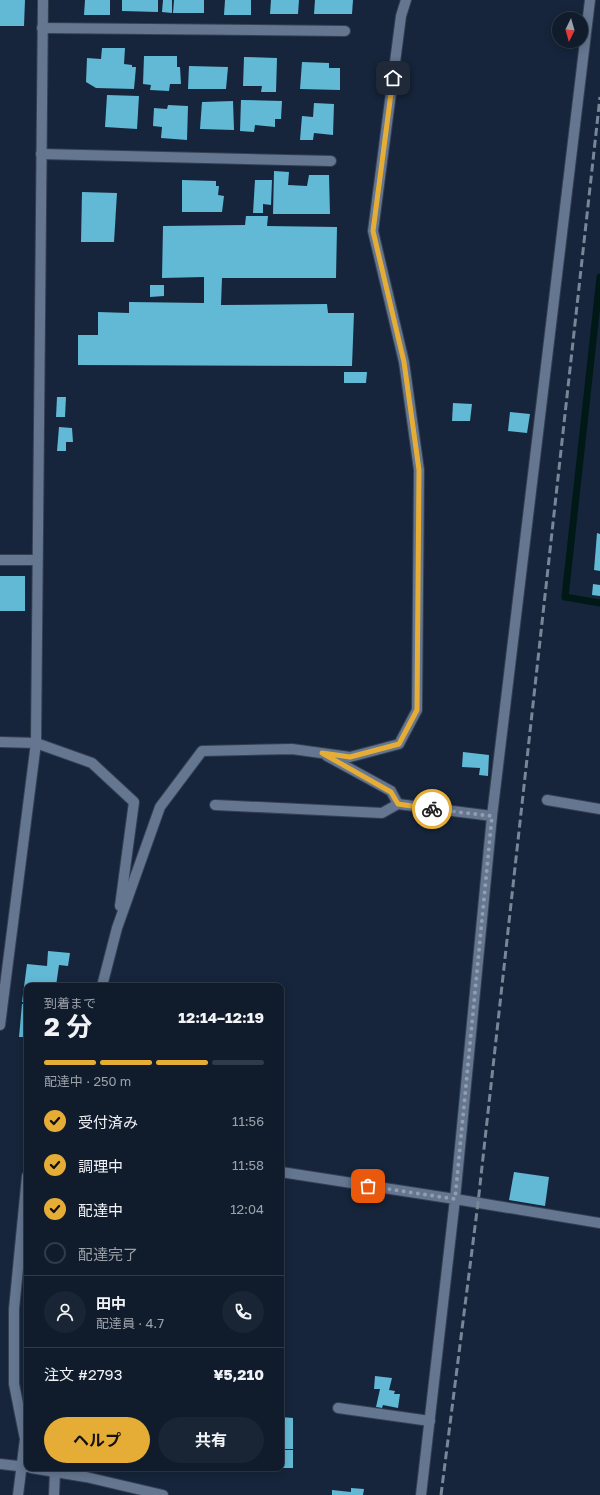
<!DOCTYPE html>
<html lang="ja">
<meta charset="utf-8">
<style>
body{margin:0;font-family:"Golos Text","Noto Sans JP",sans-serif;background:#192534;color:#f1f3f6;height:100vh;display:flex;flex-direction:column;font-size:15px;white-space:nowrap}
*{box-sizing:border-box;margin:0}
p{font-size:13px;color:#9ca1a9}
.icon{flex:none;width:22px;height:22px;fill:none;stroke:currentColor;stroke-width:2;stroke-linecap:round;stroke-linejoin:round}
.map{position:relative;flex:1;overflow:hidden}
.panel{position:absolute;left:24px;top:983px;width:260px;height:488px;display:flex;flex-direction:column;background:#101c2c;border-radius:8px;box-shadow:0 2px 10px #0003,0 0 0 1px #303a48}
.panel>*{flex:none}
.needle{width:26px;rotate:185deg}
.buttons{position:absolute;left:552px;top:12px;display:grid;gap:8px}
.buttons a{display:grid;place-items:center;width:36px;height:36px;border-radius:50%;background:#101c2c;box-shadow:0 2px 10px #0003,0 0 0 1px #303a48;font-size:20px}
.pin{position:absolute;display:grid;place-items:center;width:34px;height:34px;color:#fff;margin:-17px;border-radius:8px;box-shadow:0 2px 6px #0006}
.courier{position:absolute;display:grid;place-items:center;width:40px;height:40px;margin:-20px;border:3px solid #e5ad35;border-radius:50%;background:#fff;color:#222;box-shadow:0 1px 5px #0007}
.headline em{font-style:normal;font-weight:700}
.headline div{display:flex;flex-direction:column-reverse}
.headline{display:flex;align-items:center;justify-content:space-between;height:68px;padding:0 20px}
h1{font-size:26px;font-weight:700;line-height:30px}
.bar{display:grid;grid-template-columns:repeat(4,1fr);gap:6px 4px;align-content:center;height:48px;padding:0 20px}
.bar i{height:5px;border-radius:3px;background:#303a48}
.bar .current{background:#e5ad35}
.bar p{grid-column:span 4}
.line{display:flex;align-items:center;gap:10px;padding:0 20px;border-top:1px solid #303a48}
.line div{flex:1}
.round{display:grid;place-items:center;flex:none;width:42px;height:42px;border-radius:21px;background:#192534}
ol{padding:0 20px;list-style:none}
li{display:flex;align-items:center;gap:12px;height:44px}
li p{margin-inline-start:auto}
li .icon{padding:4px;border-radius:50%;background:#e5ad35;color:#111;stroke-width:4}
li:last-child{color:#9ca1a9}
li i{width:22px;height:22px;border:2px solid #303a48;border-radius:50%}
.cta{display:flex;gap:8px;margin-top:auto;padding:8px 20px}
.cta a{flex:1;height:46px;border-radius:24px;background:#e5ad35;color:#111;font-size:16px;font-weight:700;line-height:46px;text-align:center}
.cta a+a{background:#192534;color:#f1f3f6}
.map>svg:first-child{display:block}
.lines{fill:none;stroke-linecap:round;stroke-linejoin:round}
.stream{stroke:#001917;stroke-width:7}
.building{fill:#61b9d6}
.minor-casing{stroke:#343f52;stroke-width:12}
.minor{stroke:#647690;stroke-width:10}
.rail{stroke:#798698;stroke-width:3;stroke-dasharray:8 4;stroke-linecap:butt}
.done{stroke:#929daf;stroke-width:4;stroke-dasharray:0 7.2}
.route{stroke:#e5ad35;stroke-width:5}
</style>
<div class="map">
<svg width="600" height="1495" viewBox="0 0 600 1495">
<rect width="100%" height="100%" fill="#16253b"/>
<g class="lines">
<polyline class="stream" points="600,277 565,597 600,603"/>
</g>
<g class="building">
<polygon points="0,0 25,0 24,26 0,26"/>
<polygon points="85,0 110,0 110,15 84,15"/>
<polygon points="122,0 158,0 158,12 122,11"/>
<polygon points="163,0 172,0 172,13 162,12"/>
<polygon points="174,0 204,0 204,13 173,13"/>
<polygon points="225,0 251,0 251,15 224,15"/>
<polygon points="271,0 299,0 298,14 270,14"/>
<polygon points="315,0 353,0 352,14 314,14"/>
<polygon points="102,48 125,48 124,64 132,65 132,67 136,67 134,89 96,88 86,82 87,58 101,59"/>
<polygon points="144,56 177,56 177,67 180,67 181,84 170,84 169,91 150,90 151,85 143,84"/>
<polygon points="244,57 277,58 276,92 261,92 262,86 243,86"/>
<polygon points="302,62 329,63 329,68 340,68 340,90 300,89"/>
<polygon points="189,66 228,67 226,89 188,89"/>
<polygon points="107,95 139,96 137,129 105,127"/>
<polygon points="241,100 282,101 281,119 275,119 275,127 255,125 254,132 240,131"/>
<polygon points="233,101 234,130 200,129 202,102"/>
<polygon points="314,103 334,104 333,135 314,133 313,140 300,140 302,116 313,117"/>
<polygon points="168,105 188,106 187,140 161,138 162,127 153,126 154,108 167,109"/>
<polygon points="274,171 289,172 288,185 307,186 309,175 329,175 330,214 273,214"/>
<polygon points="182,180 216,181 216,186 219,186 218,195 224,196 222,212 182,212"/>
<polygon points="255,180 272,180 271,205 263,204 263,213 253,213"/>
<polygon points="82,192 117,193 114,242 81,242"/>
<polygon points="246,216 268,216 267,226 337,227 336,278 222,278 221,305 327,304 328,313 354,313 352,366 78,365 78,335 98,335 98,312 129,313 129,302 204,303 204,277 162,278 163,226 245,225"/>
<polygon points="150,285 164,285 164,296 150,297"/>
<polygon points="344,372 367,372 366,383 344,383"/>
<polygon points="57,397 66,397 65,417 56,417"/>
<polygon points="453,403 472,404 470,421 452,421"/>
<polygon points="510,412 530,414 527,433 508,431"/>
<polygon points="59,427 72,428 73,442 66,442 66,451 57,451"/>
<polygon points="597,533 600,534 600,571 594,570"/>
<rect x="0" y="576" width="25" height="35"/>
<polygon points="593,584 600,585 600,596 592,595"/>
<polygon points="463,752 489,755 488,776 479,775 480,768 462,767"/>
<polygon points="48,951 70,953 68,966 59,965 56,986 27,986 27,1002 22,1002 27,964 47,966"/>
<polygon points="22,1004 27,1004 27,1037 19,1037"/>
<polygon points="514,1172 549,1177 545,1206 509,1200"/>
<polygon points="375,1376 392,1378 389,1390 395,1391 394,1394 400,1394 398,1408 383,1405 382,1408 376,1407 380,1389 374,1389"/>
<polygon points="281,1417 293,1418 293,1449 281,1449"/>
<rect x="281" y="1450" width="12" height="18"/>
<polygon points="351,1488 364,1489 363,1495 332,1495 332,1490 351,1492"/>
</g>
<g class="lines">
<g class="minor-casing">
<g id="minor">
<polyline points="42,28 345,31"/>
<polyline points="41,154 331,161"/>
<polyline points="0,560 37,560"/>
<polyline points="0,742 36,743 92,763 134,802 120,906"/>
<polyline points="547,800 600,809"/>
<polyline points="398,804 492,816 455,1199 600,1223"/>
<polyline points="215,805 382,813 398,804 391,791 327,756"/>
<polyline points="492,816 590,0"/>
<polyline points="102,986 117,928 160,807 202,751 292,749 350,757 399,744 417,710 419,470 404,362 373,231 401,16 406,0"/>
<polyline points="0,1025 36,743 43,0"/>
<polyline points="281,1172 455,1199 421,1495"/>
<polyline points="338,1408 430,1421"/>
<polyline points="0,1464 27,1467"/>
<polyline points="31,1468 86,1477 163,1495"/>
<polyline points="18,1495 25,1439 14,1384 14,1309 27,1176"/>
<polyline points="54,1495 55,1472"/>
</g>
</g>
<use href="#minor" class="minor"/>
<polyline class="rail" points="441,1495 478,1203 600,97"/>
</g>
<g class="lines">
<polyline class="done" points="368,1186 455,1199 492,816 432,809"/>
<polyline class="route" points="393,78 373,231 404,362 419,470 417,710 399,744 350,757 322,753 391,792 398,804 432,809"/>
</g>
</svg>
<div class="buttons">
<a><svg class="needle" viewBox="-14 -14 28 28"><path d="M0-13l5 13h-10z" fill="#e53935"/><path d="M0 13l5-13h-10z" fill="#9ca1a9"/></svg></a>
</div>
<div class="pin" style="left:368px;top:1186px;background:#ea580c"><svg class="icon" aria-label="bag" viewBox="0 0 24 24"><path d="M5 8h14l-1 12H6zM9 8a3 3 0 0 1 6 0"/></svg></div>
<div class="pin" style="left:393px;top:78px;background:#1f2937"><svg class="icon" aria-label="home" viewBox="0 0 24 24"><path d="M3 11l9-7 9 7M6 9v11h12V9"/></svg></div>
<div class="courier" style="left:432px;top:809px"><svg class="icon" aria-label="bike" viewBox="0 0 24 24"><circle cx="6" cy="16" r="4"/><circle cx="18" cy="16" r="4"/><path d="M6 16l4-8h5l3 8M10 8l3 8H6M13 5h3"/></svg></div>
<section class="panel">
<div class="headline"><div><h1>2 分</h1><p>到着まで</p></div><em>12:14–12:19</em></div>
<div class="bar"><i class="current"></i><i class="current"></i><i class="current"></i><i></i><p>配達中 · 250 m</p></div>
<ol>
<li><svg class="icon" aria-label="check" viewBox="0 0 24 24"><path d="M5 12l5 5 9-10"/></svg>受付済み<p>11:56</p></li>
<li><svg class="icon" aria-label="check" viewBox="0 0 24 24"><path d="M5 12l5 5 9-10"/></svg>調理中<p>11:58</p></li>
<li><svg class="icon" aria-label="check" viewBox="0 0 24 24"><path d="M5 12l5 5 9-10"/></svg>配達中<p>12:04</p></li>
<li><i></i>配達完了</li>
</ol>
<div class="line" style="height:72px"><a class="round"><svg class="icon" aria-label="person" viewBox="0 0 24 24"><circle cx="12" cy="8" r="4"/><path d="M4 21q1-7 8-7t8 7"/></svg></a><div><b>田中</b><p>配達員 · 4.7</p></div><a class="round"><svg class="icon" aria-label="phone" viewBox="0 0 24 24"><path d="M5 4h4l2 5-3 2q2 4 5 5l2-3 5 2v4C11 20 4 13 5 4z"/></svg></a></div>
<div class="line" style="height:52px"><div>注文 #2793</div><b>¥5,210</b></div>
<div class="cta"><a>ヘルプ</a><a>共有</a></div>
</section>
</div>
